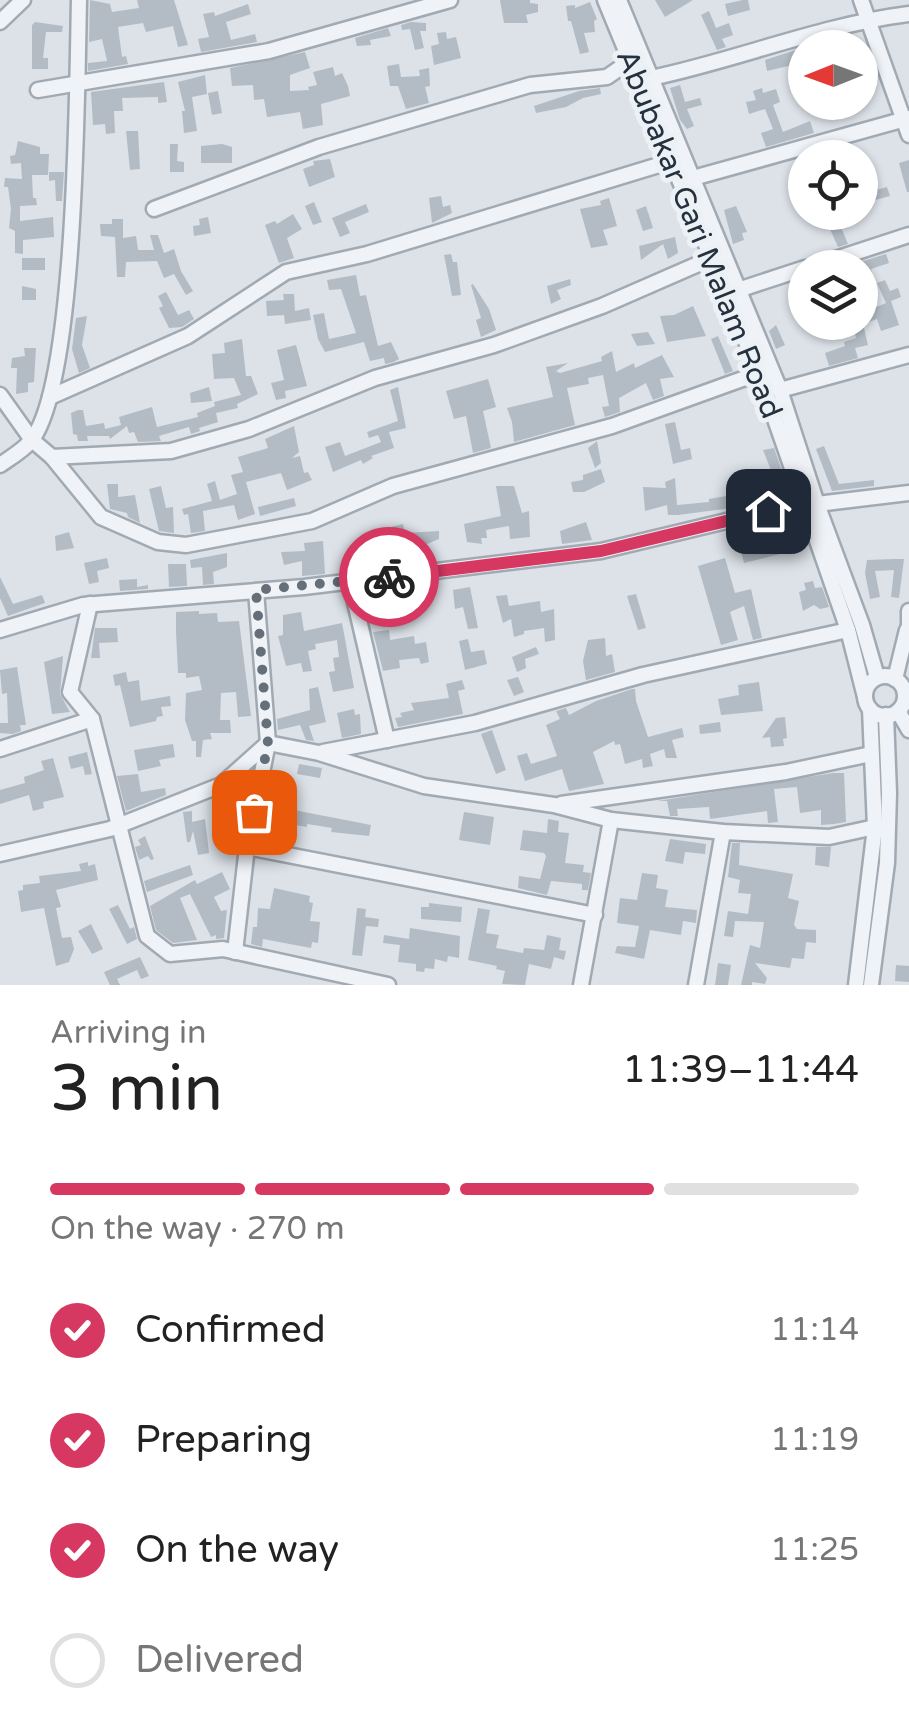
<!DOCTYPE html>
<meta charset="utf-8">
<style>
body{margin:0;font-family:"Varela Round",sans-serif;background:#f6f6f6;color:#222;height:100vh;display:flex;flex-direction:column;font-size:38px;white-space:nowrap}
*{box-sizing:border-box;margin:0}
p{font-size:32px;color:#767676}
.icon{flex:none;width:55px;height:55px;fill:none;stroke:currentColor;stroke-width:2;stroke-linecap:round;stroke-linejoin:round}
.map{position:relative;height:985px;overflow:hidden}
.drawer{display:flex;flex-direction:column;background:#fff;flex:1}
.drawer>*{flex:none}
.needle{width:65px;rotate:269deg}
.fabs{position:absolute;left:788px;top:30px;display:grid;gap:20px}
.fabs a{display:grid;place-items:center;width:90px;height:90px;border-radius:50%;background:#fff;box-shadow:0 2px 8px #0004;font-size:50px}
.pin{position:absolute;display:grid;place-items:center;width:85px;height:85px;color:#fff;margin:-42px;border-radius:20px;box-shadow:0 5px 15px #0006}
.courier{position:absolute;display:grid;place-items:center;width:100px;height:100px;margin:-50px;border:8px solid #d63861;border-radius:50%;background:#fff;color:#222;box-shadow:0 2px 12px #0007}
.summary em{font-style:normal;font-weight:600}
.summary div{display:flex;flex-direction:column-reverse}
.summary{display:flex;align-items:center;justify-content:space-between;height:170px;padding:0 50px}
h1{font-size:65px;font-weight:600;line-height:75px}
.bar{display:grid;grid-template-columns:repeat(4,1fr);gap:15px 10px;align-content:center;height:120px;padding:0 50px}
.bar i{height:12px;border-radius:8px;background:#e0e0e0}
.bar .selected{background:#d63861}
.bar p{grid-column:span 4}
ol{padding:0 50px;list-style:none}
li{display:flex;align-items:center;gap:30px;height:110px}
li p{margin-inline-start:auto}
li .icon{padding:10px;border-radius:50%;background:#d63861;color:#fff;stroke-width:4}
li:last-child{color:#767676}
li i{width:55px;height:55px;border:5px solid #e0e0e0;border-radius:50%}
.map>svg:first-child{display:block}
.building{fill:#b3bcc5}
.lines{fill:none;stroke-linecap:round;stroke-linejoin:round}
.minor-casing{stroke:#a1a9b2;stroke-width:19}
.minor{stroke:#eff2f6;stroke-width:14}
.done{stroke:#656f7a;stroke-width:10;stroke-dasharray:0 18}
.route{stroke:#d63861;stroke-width:12}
.labels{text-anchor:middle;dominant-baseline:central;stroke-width:10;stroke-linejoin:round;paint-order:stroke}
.street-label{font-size:30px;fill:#25313f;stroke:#ecf1f5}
</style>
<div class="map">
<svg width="909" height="985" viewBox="0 0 909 985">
<rect width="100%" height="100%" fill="#dce2e8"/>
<g class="building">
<polygon points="90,0 110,4 112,12 139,8 137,0 174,0 188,45 178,47 173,26 146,32 143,23 118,27 122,57 126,56 128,64 88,71 88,63 107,61 102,39 89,42"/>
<polygon points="500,0 530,0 530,3 538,4 538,12 526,15 528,23 504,23"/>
<polygon points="655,0 693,0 665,17"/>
<polygon points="743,0 748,0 750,10 728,16 725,4"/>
<polygon points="590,2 597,19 594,21 595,32 584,33 589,52 580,54 571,21 568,21 566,6 575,5 575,8"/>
<polygon points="248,4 251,14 226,22 231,40 255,34 257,42 201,52 198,39 209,37 203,14 214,12 215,16"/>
<polygon points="709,11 716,28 729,23 733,35 722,39 726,47 717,50 701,15"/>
<polygon points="35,22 63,26 62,32 46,32 43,58 48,58 48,69 32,69 32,25"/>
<polygon points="411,22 426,23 426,31 420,31 424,48 415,50 410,29 402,30 401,25"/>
<polygon points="388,28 391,36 370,40 371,45 357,46 355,38"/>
<polygon points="446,32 447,39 456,37 461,58 434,65 431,46 439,44 437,33"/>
<polygon points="805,47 805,62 767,71 765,60"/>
<polygon points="305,52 310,68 290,75 290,91 309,90 308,87 317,85 313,72 333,67 335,76 342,73 348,86 350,96 321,104 323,125 303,129 300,112 267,117 264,99 254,100 253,85 232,86 230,68"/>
<polygon points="399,64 401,77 420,76 419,70 429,68 430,86 425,87 429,103 406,109 398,86 390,86 387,66"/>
<polygon points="205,75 207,94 192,97 197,131 184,133 182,111 185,111 178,82"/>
<polygon points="164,82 167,102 158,103 158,97 122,98 123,111 114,111 115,133 106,134 105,124 93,125 91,92"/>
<polygon points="680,85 685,102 700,98 702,105 687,109 694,126 687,129 680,120 670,88"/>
<polygon points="600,88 601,94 583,98 566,107 536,113 534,106 579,91"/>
<polygon points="762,88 763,93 776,89 780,102 773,105 783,132 810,121 814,133 766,147 761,133 773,129 765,109 749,114 746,102 756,100 753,91"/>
<polygon points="218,91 222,113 212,115 208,93"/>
<polygon points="126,131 138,131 140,169 130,170"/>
<polygon points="18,141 40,147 40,154 49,154 48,175 32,175 33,198 36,198 37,205 20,206 20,221 53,217 54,237 23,240 23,254 15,253 15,231 9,228 11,209 8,187 4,187 5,178 22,179 21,163 11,164 10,156 15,155"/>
<polygon points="170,144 178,144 177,161 184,162 184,172 170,172"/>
<polygon points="222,144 232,147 232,163 201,163 201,146"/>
<polygon points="330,159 335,177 309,187 303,169 314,165 313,161"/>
<polygon points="909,160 909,192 907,192 899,163"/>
<polygon points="49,172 64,172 62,201 56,201 55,180 49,181"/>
<polygon points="887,187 890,196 860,204 860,194"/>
<polygon points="441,196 443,207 450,205 452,213 432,223 429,198"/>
<polygon points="609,198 617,226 603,230 608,245 591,248 580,209 601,205 600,201"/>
<polygon points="314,202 322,222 313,225 305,206"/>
<polygon points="366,204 369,212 345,222 350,233 340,237 332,218"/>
<polygon points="646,206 653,228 643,231 636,210"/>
<polygon points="736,206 747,232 742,233 744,240 733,244 724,210"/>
<polygon points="293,214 302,229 287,238 294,258 279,263 265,225 275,221 277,224"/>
<polygon points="208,217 211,233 194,236 193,226 200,225 199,219"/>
<polygon points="112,219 123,219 123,238 136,236 138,250 154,250 150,235 158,235 164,253 174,249 181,271 193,291 186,295 174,274 164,278 157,261 126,262 125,277 117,277 115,237 101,236 100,224 112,224"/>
<polygon points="840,225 848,244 838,247 830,229"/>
<polygon points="675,237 678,253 668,259 663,244 641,260 639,246"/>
<polygon points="451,254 453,262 457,262 461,295 452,296 444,255"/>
<polygon points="886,254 889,263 871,269 877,287 860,293 860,262"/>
<rect x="22" y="258" width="23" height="12"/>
<polygon points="356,275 360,296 366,295 378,346 391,342 399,359 394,362 385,364 384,358 370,361 364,342 325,352 318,339 313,315 324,313 329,339 356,333 341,289 329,290 327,280"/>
<polygon points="570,279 571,285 557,290 561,299 551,304 547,286"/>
<polygon points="885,280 890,291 898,288 901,297 891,301 899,325 881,331 877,319 863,324 868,345 855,348 858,358 829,366 825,353 845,346 844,342 856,338 853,322 860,322 860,314 886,303 877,283"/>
<polygon points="473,284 489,309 496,330 481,337 476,320 481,318 471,285"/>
<polygon points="22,286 36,289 36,300 22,300"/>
<polygon points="166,292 178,315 189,310 194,319 182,327 169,328 159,308 163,306 158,296"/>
<polygon points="283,294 294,294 295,311 309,308 311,320 285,324 284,315 267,316 266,301 284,300"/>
<polygon points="693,306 706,336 667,342 660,316 674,315"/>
<polygon points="87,316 82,345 90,368 79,373 72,349 76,318"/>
<polygon points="776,325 785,345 776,349 769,331"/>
<polygon points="648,332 655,344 637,346 631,334"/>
<polygon points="718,336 733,371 725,374 711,339"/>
<polygon points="242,339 246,376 251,376 258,394 237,404 238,408 216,413 218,422 199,428 200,431 191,434 189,427 159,436 161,441 138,442 134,432 129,433 127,426 110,439 109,436 87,436 88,441 78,441 77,435 73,434 71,413 78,410 83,410 86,426 104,423 105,429 121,425 119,417 152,407 157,427 198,417 197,413 215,406 214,402 241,395 234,378 214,379 212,354 225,353 224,343"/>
<polygon points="296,345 307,386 285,391 286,398 276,400 271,383 284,380 277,350"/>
<polygon points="24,348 36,348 34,382 28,383 28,392 16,394 17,368 11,368 12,358 25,356"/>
<polygon points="612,351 616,372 634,363 635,368 662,355 674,377 660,379 664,396 653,400 646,383 619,398 620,412 605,417 602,407 609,406 603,375 588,378 589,384 567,388 575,425 514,442 512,422 507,408 553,397 546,367 568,363 556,371 560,373 602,361 601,357"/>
<polygon points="488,379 496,407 483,411 491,448 473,453 466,416 454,419 446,391"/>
<polygon points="209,387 212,401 191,403 190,393"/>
<polygon points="398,387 406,428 389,432 394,448 371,456 373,458 363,464 361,460 333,472 325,447 340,442 345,456 381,442 378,435 369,438 367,432 398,421 390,390"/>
<polygon points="675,422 681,450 690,448 692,459 673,464 665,424"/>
<polygon points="294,426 299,452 292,458 300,456 304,473 308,472 312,480 287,490 281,473 246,482 255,514 238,520 234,505 203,511 205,531 191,533 188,514 184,515 182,509 212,501 207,484 215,481 220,500 237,494 231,475 243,472 238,457 268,448 265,439"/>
<polygon points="597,441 601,463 595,468 588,448"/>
<polygon points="824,446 839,484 874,480 874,486 832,491 816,449"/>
<polygon points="774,448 782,471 781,497 740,507 678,515 668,515 667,505 645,511 643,487 666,488 665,482 675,478 677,505 709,502 709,499 732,495 731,492 756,488 754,480 773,475 763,450"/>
<polygon points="601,469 605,482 584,492 573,492 571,482 583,480 583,475"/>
<polygon points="107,484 118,484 118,497 135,495 140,523 128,517 127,513 110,509"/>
<polygon points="161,486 166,508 173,507 174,533 159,531 149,489"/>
<polygon points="496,486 514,486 522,513 529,511 530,537 510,539 509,526 486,530 487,538 481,538 482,544 467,542 464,524 501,516"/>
<polygon points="294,498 296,506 260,516 258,507"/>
<polygon points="586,522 592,540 562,544 560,531"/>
<polygon points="799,522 806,541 787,547 788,552 744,563 741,552 757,548 753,534"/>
<polygon points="403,524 405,533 439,531 439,539 420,547 419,545 397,548 391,527"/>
<polygon points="69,532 74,548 56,551 55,536"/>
<polygon points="323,541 325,574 302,576 302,561 284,565 281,552 305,551 304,543"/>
<polygon points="227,553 227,567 213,572 214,584 203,585 202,567 191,568 190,560"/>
<polygon points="107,558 109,568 97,571 99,582 89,584 84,563"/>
<polygon points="725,558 735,593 751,589 762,638 753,640 744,606 730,612 738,640 721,645 698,566"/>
<polygon points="895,559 904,559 899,598 891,597 894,570 875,571 880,597 870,599 865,573 867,560"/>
<polygon points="168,564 186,564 187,586 169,587"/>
<polygon points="0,577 13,604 42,595 45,603 8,616 0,598"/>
<polygon points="137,579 137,587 148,585 148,589 120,591 119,580"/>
<polygon points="813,581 815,588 822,587 829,607 820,609 814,605 803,611 799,592 806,590 804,583"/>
<polygon points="470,587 478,628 468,629 463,607 455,609 453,590"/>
<polygon points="636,594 646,628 638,630 627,596"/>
<polygon points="507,595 509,606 540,601 541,612 554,609 555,640 545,642 544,628 524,631 524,634 514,637 511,619 503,623 496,596"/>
<polygon points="199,611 199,614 217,613 218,622 239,621 251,716 238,717 236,692 221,693 220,720 230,720 231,733 210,733 212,739 203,740 201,757 196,757 196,741 192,741 185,720 186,693 202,690 199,676 186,678 186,673 178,673 176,632 176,612"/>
<polygon points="301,612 304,631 342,623 354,688 333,692 329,672 335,671 333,658 339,657 337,640 315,644 316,649 308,651 312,671 303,672 301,663 286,666 278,636 283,635 283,615"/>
<polygon points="95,628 117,628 118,642 99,643 100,658 91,658"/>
<polygon points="389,630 390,640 414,636 415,644 426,642 429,662 421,664 419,658 399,660 400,668 383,671 373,632"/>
<polygon points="605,638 606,656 612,654 615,672 586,680 583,661 588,640"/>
<polygon points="468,639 471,652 484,650 487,664 465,670 459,641"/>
<polygon points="536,647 539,654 525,659 526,668 517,672 512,657"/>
<polygon points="63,656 60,694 70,712 52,714 44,662"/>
<polygon points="17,667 26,725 20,725 21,731 13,734 0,733 0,723 8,723 7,693 2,694 0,670"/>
<polygon points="126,672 128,682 139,680 141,701 170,696 171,706 161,707 163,716 157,717 156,721 130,727 120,685 115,686 113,675"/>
<polygon points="518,677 524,692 514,696 507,680"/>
<polygon points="462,680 465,689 458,691 463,714 398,727 395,718 402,717 400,713 414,710 411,703 449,698 446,684"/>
<polygon points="759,682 763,711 721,715 718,699 739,695 738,685"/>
<polygon points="318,687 326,722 309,726 314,741 306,740 300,725 278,730 277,719 310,710 309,689"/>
<polygon points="632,689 635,689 636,701 648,737 682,728 684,737 672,740 677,758 666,758 664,749 650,754 653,766 643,768 642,759 625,764 620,744 615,745 614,741 593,752 604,784 569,791 562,769 525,781 517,756 527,753 531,764 557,756 546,725 560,719 556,711 566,708 569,715 596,701"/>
<polygon points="354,709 355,715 360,714 361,734 342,738 337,713"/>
<polygon points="785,717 787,738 783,739 784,746 771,747 770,737 762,738 776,718"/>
<polygon points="720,722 721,732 700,734 699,725"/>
<polygon points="492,730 506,770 496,774 481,734"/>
<polygon points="173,744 175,757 159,760 161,766 138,771 134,750"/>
<polygon points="87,752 92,774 85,775 83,766 71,769 68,757"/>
<polygon points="53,758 64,797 43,802 44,808 33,811 29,795 0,804 0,790 25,783 24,777 44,770 41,761"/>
<polygon points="299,764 322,768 320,778 297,774"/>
<polygon points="833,773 844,773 846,822 834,824 821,825 821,810 800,813 797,787 774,789 778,822 768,823 767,811 710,819 709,807 677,809 678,816 670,816 667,801 657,801"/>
<polygon points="138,774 141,792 165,788 166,795 126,811 117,776"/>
<polygon points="294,810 371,825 369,836 331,832 332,828 307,824 307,827 295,825 291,822"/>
<polygon points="192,811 192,822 205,819 209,853 198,855 193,831 190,842 187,842 183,812"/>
<polygon points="464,812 494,817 490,845 459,840"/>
<polygon points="548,819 559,821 558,832 569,833 565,863 584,865 583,872 591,873 588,890 582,890 582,884 551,881 547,895 518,888 519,876 540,879 546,856 544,853 520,850 523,830 547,833"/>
<polygon points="145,836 154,859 151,860 148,856 139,860 135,847 141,845 138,840"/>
<polygon points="670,839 706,844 705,854 685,852 683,864 665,861"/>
<polygon points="732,843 740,843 739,865 793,874 788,898 799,901 794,925 797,929 816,930 816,943 806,942 804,959 792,958 790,968 755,963 767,978 765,984 752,982 752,985 741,985 750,945 760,948 764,922 735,921 733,937 724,936 728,911 748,914 751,894 738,893 740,880 728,877"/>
<polygon points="816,847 831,847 829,867 815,865"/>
<polygon points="88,862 88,866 95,864 98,880 56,890 61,907 56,908 62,938 71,937 74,949 69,962 56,966 44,908 21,912 18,891 23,890 23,885 40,883 39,876 81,871 79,864"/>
<polygon points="190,865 193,875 147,892 144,881"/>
<polygon points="222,872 230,889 214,897 221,911 227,910 224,938 216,939 216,935 211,937 190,894 180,898 197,940 173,943 156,930 150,906 195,880 197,884"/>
<polygon points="642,873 658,875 656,888 668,890 665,907 697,910 696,923 683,921 681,935 650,930 644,959 615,953 617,946 635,947 639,926 617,923 620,898 637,900"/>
<polygon points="274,888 310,896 309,902 313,903 310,921 320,922 318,943 312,942 311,948 263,939 262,947 251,944 253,927 257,927 258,908 270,909"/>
<polygon points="429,903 462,907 461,922 421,919 421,907 429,907"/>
<polygon points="118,905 130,929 134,927 137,939 127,944 109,909"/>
<polygon points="357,908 366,909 365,917 379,919 378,927 366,926 362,956 352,955"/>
<polygon points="478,908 490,910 486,933 499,935 496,948 523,953 524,948 544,950 547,935 561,938 559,950 566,951 564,960 554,957 551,969 529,964 525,985 502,984 505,971 496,969 497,966 468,960"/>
<polygon points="91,924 103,949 92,954 78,931"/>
<polygon points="410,928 460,936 459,958 448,956 447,962 435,959 434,969 425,968 424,972 416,971 416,964 398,962 400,945 383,943 384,935 409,939"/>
<polygon points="140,957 149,976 141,979 137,970 117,979 120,985 110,985 104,972"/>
<polygon points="718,963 731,965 728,985 715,985"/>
<polygon points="896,965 909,966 909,982 895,981"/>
</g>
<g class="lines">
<g class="minor-casing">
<g id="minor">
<polyline points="605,0 759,373 848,630 865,697"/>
<polyline points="619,0 780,390 817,504 862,625 877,677"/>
<polyline points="861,0 909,135"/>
<polyline points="0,22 23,0"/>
<path d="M651 78C737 60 821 25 909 14"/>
<polyline points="38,90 269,51 450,0"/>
<polyline points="693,178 909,118"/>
<polyline points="154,209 319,147 530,85 607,77 630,61"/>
<polyline points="808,268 909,235"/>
<polyline points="738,290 805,268"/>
<polyline points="780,390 909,355"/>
<polyline points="0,395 32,440 52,457 171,451 249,429 375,378 494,345 602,306 712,258"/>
<polyline points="50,397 188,336 286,272 367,254 672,161"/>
<polyline points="52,457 101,517 158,542 186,545 312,521 393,486 612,426 759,373"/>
<path d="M0 465C10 458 22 451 30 442 77 389 77 81 79 0"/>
<polyline points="817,504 909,493"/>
<polyline points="350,581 387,740"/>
<polyline points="90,604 70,692 92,719 147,936 170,954 223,949 388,985"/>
<polyline points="909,611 909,630"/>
<polyline points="0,630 83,605 304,587 601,551 802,503"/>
<circle cx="885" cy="696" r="20"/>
<polyline points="895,679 907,630"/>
<polyline points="898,711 909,730"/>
<polyline points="0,749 92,719"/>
<polyline points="323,752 475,723 643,675 848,630"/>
<polyline points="561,804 786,772 871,754"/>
<polyline points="247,847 595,915"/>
<polyline points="0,854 110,829 221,785 268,743 319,753 424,786 554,805 611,820 723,832 829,837 875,827"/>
<polyline points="235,952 247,847 268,743 256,591"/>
<polyline points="581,985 611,820"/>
<polyline points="696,985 723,832"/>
<polyline points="856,985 875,827 870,709"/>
<polyline points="871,985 887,863 889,793 886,715"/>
</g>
</g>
<use href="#minor" class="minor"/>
</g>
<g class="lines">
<polyline class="done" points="254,812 268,744 256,590 389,577"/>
<polyline class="route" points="389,577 601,551 768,511"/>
</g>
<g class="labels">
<g class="street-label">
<text transform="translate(699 234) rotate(68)">Abubakar Gari Malam Road</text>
</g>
</g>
</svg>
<div class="fabs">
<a><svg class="needle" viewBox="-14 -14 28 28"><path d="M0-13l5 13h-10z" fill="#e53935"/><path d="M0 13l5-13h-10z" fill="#767676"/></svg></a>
<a><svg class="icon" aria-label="locate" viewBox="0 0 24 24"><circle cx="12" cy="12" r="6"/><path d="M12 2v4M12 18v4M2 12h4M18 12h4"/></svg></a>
<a><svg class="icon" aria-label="layers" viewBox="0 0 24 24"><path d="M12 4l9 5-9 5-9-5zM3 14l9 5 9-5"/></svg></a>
</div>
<div class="pin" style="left:254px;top:812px;background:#ea580c"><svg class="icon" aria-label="bag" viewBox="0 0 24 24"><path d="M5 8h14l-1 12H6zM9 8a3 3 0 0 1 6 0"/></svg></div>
<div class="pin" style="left:768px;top:511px;background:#1f2937"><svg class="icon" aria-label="home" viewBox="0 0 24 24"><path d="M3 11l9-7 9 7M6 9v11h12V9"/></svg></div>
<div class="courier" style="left:389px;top:577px"><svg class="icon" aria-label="bike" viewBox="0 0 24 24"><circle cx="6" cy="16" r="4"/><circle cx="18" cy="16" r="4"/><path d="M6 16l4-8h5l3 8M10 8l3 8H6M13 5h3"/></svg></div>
</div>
<section class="drawer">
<div class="summary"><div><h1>3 min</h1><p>Arriving in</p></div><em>11:39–11:44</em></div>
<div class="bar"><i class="selected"></i><i class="selected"></i><i class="selected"></i><i></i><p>On the way · 270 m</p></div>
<ol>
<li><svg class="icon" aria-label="check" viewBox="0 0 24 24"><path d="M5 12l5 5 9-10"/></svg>Confirmed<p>11:14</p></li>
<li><svg class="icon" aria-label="check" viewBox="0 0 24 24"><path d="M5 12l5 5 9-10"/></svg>Preparing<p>11:19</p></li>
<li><svg class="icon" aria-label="check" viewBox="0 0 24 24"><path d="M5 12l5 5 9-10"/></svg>On the way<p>11:25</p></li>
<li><i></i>Delivered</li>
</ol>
</section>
